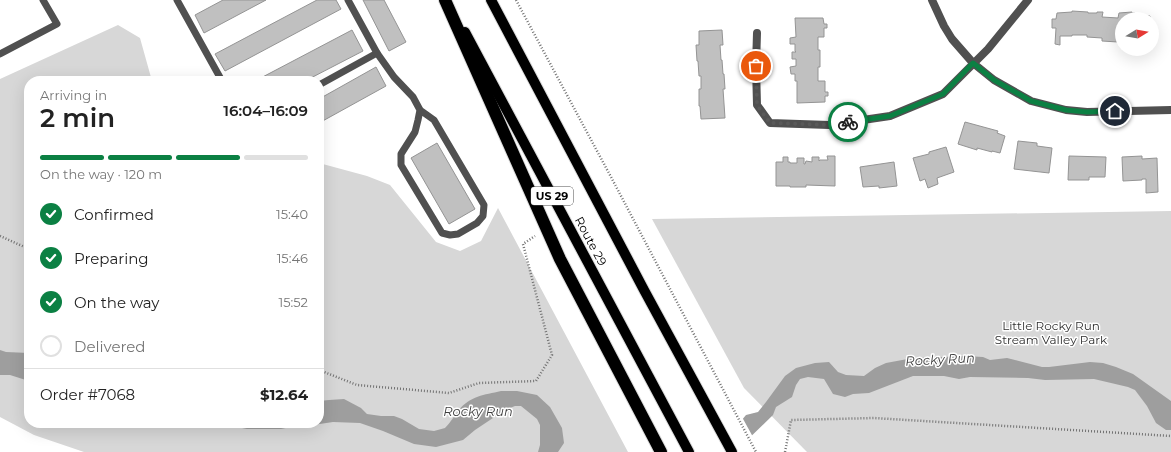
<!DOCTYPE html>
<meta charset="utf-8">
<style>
body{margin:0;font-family:Montserrat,sans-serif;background:#f6f6f6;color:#222;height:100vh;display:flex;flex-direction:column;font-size:15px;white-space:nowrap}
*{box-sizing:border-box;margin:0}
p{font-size:13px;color:#767676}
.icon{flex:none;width:22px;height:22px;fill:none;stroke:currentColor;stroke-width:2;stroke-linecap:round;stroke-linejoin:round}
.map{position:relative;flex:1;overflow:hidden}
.panel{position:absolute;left:24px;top:76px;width:300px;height:352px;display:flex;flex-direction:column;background:#fff;border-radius:16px;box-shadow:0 4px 16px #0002}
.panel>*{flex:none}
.needle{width:26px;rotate:79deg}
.tools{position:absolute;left:1115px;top:12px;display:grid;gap:8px}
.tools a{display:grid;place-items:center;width:44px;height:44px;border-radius:50%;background:#fff;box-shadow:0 4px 16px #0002;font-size:20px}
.pin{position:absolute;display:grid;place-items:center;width:34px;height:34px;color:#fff;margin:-17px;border:2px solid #fff;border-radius:50%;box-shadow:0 1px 4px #0007}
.courier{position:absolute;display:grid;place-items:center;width:40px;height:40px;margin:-20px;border:3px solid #0b8043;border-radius:50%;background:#fff;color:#222;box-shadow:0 1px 5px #0007}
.summary em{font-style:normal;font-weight:600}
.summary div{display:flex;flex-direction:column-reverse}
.summary{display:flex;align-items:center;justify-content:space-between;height:68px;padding:0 16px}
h1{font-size:26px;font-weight:600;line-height:30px}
.bar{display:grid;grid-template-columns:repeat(4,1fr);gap:6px 4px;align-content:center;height:48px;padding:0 16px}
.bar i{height:5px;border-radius:3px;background:#e0e0e0}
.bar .current{background:#0b8043}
.bar p{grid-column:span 4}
.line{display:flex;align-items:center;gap:10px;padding:0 16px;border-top:1px solid #e0e0e0}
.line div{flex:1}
ol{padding:0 16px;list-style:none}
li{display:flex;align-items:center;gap:12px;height:44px}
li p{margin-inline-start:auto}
li .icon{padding:4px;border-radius:50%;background:#0b8043;color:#fff;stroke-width:4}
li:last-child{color:#767676}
li i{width:22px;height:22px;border:2px solid #e0e0e0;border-radius:50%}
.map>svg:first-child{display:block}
.green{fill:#d7d7d7}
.water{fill:#9e9e9e}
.pier{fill:#fff}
.building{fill:#c0c0c0;stroke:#949494}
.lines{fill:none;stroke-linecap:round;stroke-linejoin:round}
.primary-casing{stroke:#dbdbdb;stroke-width:12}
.highway-casing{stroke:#dbdbdb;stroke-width:14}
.path{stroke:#727272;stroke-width:2.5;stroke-dasharray:1 2;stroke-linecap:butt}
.lane{stroke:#505050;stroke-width:7}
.street{stroke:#505050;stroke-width:8}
.primary{stroke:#000;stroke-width:10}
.highway{stroke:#000;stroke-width:12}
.done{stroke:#595959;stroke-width:4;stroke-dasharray:0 7.2}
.route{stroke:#0b8043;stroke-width:5}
.labels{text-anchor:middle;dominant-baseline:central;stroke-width:3;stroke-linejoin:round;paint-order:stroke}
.shield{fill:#fff;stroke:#4c4c4c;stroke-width:1}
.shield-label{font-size:11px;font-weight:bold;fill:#000}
.street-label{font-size:12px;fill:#000;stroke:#fff}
.park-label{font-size:12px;fill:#2e2e2e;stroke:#fff}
.water-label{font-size:13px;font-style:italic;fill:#3f3f3f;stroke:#fff}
</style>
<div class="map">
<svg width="1171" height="452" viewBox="0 0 1171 452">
<rect width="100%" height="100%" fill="#fff"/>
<g class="green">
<polygon points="118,25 140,38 152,81 29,81 29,423 319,423 319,163 367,176 390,185 436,242 460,251 481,241 498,208 628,452 84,452 34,435 0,417 0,79"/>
<polygon points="1171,211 1171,452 807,452 744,388 652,219"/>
</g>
<g class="water">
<polygon points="0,350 6,352 29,353 29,381 10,375 0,375"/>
<polygon points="965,356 983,357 990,360 1007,358 1042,367 1049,367 1090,362 1103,363 1116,367 1133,374 1171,401 1171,430 1166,430 1156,423 1147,406 1135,390 1128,387 1094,379 1045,380 1028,378 970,377 959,379 944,376 913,376 869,393 853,394 845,397 833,394 824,379 808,377 800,379 796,385 792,397 776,407 773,415 740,447 736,427 746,415 758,412 766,402 785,376 796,368 815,363 829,362 838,372 846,375 864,376 875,368 886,363 913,358"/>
<path d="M501 391H517L537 395 550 407 562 428 564 443 558 452H538L540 445V425L537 419 521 406H515L505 410 475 430 463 440 436 447 414 444 383 431 360 423 333 422 313 425 295 426 281 429H247L217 423H319V401L329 400 344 399 361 408 367 414 381 416H394L402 419 419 429 434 431 445 428C450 423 454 416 459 410 470 396 484 395 501 391Z"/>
</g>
<polygon class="pier" points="742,417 753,437 742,449 735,452 689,452 690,450 729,431 735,426"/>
<g class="building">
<polygon points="223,0 266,0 204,33 195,15"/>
<polygon points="317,0 336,0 341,9 225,71 215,54"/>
<polygon points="363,0 384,0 406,42 389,51"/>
<polygon points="1072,11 1088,12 1088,13 1097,13 1097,12 1103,12 1102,17 1118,18 1119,13 1132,12 1132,13 1135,13 1134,15 1150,16 1150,19 1122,19 1122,37 1118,37 1118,42 1102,41 1102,38 1087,37 1087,35 1072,35 1072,36 1060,36 1060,45 1055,44 1056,28 1052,28 1052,19 1056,19 1057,13 1072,12"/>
<polygon points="795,18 823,18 824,24 827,24 827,28 824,28 824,37 818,37 818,50 820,50 820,67 818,67 818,81 825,81 825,92 828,92 828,96 825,96 825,102 797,103 797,81 795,81 795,74 791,74 790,67 796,66 796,59 792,59 792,52 796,52 795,51 795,44 790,44 790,38 796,37"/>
<polygon points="352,30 363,51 305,81 255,81"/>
<polygon points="722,30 723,45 720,45 721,60 722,60 723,74 724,74 725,89 723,89 725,118 701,119 700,106 699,106 699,89 701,89 701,76 699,76 698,61 697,61 696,45 699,45 699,31"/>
<polygon points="376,67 386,86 319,123 319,99"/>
<polygon points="965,122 998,131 997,133 1005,136 1000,153 992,151 992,152 977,148 977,150 958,144"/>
<polygon points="1018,141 1037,143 1037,146 1052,148 1049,173 1014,169"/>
<polygon points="437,143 475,209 449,224 411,158"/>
<polygon points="946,147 954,172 937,178 938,184 928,188 925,179 920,181 913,158 929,154 929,152"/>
<polygon points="827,156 835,156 835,186 806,185 806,187 790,187 790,186 776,186 776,162 783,162 783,157 788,157 788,162 790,162 790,163 797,163 797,158 804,158 804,164 805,164 806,161 812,162 812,157 819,157 819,161 820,160 828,160"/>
<polygon points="1069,156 1106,157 1105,177 1089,177 1089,180 1068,180"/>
<polygon points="1142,156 1142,159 1157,158 1158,192 1146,193 1146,179 1142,179 1142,180 1123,181 1122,157"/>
<polygon points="894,162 897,186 879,188 879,186 863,187 860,167"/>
</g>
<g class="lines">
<g class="primary-casing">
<g id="primary">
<polyline points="491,0 644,290 732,452"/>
<polyline points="465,32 689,452"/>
</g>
</g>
<g class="highway-casing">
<polyline id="highway" points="445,0 560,259 661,452"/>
</g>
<g class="path">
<polyline points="516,0 611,177 756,452"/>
<polyline points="0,236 29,249"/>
<polyline points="319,370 357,385 449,393 479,383 536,381 552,355 523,244 535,236"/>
<polyline points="785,452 791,420 874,418 1171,436"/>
</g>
<g class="lane">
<polyline points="177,0 222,81"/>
<polyline points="377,53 394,77 413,97 420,110 434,120 484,205 483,216 477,223 458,234 450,235 442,233 401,165 401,154 415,132 418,120 420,110"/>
<polyline points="0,54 57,24 43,0"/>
<polyline points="319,85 377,53 348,0"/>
</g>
<g class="street">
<polyline points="932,0 944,26 952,39 973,63 994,80 1031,101 1066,110 1087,112 1171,110"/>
<polyline points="757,33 756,66 757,105 770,123 829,125 890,116 943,94 988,49 1028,0"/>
</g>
<use href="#primary" class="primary"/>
<use href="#highway" class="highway"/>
</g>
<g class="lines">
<polyline class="done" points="756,66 757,105 770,123 830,125 848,122"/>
<polyline class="route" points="848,122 890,116 943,94 973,63 994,80 1031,101 1066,110 1087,112 1115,111"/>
</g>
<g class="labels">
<rect class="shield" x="531" y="187" width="42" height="18" rx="3"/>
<g class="shield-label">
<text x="552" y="196">US 29</text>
</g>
<g class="street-label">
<text transform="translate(591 241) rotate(62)">Route 29</text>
</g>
<g class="park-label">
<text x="1051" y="325">Little Rocky Run<tspan x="1051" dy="14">Stream Valley Park</tspan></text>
</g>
<g class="water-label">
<text transform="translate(940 359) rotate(-3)">Rocky Run</text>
<text x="478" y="411">Rocky Run</text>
</g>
</g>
</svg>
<div class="tools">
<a><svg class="needle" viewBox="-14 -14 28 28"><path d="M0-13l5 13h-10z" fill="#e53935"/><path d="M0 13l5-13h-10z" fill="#767676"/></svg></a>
</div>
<div class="pin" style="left:756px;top:66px;background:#ea580c"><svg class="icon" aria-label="bag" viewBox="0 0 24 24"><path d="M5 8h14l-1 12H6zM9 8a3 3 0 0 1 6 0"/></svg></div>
<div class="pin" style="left:1115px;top:111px;background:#1f2937"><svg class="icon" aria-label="home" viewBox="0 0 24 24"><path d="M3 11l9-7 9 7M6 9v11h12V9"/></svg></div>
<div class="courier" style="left:848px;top:122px"><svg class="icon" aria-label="bike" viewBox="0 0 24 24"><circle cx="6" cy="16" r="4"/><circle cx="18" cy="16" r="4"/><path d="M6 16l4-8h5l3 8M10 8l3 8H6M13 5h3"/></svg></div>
<section class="panel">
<div class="summary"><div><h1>2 min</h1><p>Arriving in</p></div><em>16:04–16:09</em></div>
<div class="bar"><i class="current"></i><i class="current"></i><i class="current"></i><i></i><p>On the way · 120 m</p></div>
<ol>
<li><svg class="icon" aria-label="check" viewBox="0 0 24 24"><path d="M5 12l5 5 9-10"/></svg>Confirmed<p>15:40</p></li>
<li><svg class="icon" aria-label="check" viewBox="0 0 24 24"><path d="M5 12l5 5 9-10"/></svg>Preparing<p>15:46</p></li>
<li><svg class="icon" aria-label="check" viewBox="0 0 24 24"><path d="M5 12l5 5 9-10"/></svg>On the way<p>15:52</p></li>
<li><i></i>Delivered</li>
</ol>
<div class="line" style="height:52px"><div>Order #7068</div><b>$12.64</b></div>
</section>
</div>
